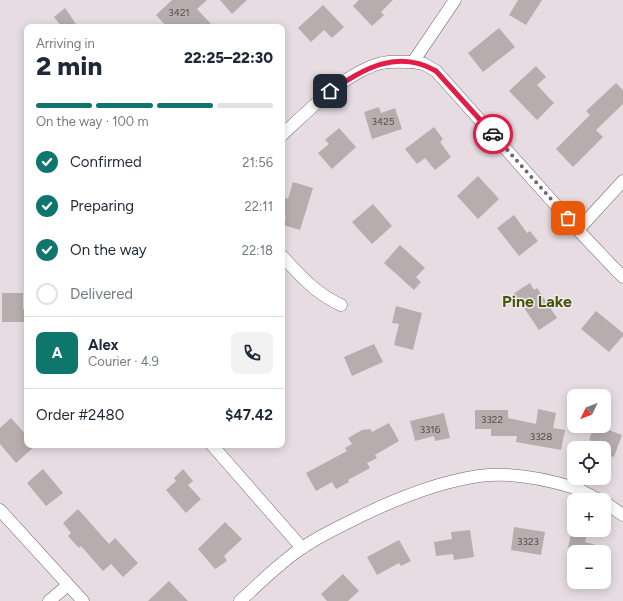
<!DOCTYPE html>
<meta charset="utf-8">
<style>
body{margin:0;font-family:Figtree,sans-serif;background:#f2f2f3;color:#1f2937;height:100vh;display:flex;flex-direction:column;font-size:15px;white-space:nowrap}
*{box-sizing:border-box;margin:0}
p{font-size:13px;color:#747a83}
.icon{flex:none;width:22px;height:22px;fill:none;stroke:currentColor;stroke-width:2;stroke-linecap:round;stroke-linejoin:round}
.map{position:relative;flex:1;overflow:hidden}
.side{position:absolute;left:24px;top:24px;width:261px;height:424px;display:flex;flex-direction:column;background:#fff;border-radius:8px;box-shadow:0 2px 10px #0003}
.side>*{flex:none}
.needle{width:26px;rotate:227deg}
.fabs{position:absolute;left:567px;top:389px;display:grid;gap:8px}
.fabs a{display:grid;place-items:center;width:44px;height:44px;border-radius:8px;background:#fff;box-shadow:0 2px 10px #0003;font-size:20px}
.pin{position:absolute;display:grid;place-items:center;width:34px;height:34px;color:#fff;margin:-17px;border-radius:8px;box-shadow:0 2px 6px #0006}
.courier{position:absolute;display:grid;place-items:center;width:40px;height:40px;margin:-20px;border:3px solid #e11d48;border-radius:50%;background:#fff;color:#222;box-shadow:0 1px 5px #0007}
.headline em{font-style:normal;font-weight:800}
.headline div{display:flex;flex-direction:column-reverse}
.headline{display:flex;align-items:center;justify-content:space-between;height:68px;padding:0 12px}
h1{font-size:26px;font-weight:800;line-height:30px}
.bar{display:grid;grid-template-columns:repeat(4,1fr);gap:6px 4px;align-content:center;height:48px;padding:0 12px}
.bar i{height:5px;border-radius:3px;background:#e0e1e3}
.bar .selected{background:#0f766e}
.bar p{grid-column:span 4}
.line{display:flex;align-items:center;gap:10px;padding:0 12px;border-top:1px solid #e0e1e3}
.line div{flex:1}
.round{display:grid;place-items:center;flex:none;width:42px;height:42px;border-radius:8px;background:#f2f2f3}
ol{padding:0 12px;list-style:none}
li{display:flex;align-items:center;gap:12px;height:44px}
li p{margin-inline-start:auto}
li .icon{padding:4px;border-radius:50%;background:#0f766e;color:#fff;stroke-width:4}
li:last-child{color:#747a83}
li i{width:22px;height:22px;border:2px solid #e0e1e3;border-radius:50%}
.map>svg:first-child{display:block}
.building{fill:#b8adae}
.lines{fill:none;stroke-linecap:round;stroke-linejoin:round}
.minor-casing{stroke:#746b6f;stroke-width:13}
.minor{stroke:#fff;stroke-width:12}
.done{stroke:#706a6d;stroke-width:4;stroke-dasharray:0 7.2}
.route{stroke:#e11d48;stroke-width:5}
.labels{text-anchor:middle;dominant-baseline:central;stroke-width:3;stroke-linejoin:round;paint-order:stroke}
.number-label{font-size:10px;fill:#524c4e}
.district-label{font-size:16px;font-weight:bold;fill:#445708;stroke:#f4e9ef}
</style>
<div class="map">
<svg width="623" height="601" viewBox="0 0 623 601">
<rect width="100%" height="100%" fill="#e6dce1"/>
<g class="building">
<polygon points="172,0 207,0 197,9 214,27 167,27 156,15"/>
<polygon points="220,0 247,0 232,14"/>
<polygon points="359,0 393,0 381,12 384,15 372,26 353,6"/>
<polygon points="518,0 542,0 526,25 509,15"/>
<polygon points="323,5 344,27 332,38 324,30 311,42 298,28"/>
<polygon points="65,8 78,27 62,27 54,17"/>
<polygon points="499,28 515,47 483,72 468,53"/>
<polygon points="536,66 546,77 537,85 554,103 537,120 509,91"/>
<polygon points="616,83 623,90 623,104 596,130 603,137 573,167 556,149 590,115 586,111"/>
<polygon points="379,107 381,113 395,108 402,129 372,139 364,112"/>
<polygon points="434,127 443,139 440,142 451,157 435,170 425,158 417,164 405,149"/>
<polygon points="339,128 356,147 332,169 318,153 329,144 325,140"/>
<polygon points="478,176 499,199 478,219 457,196"/>
<polygon points="293,182 313,188 300,230 283,225 286,217 282,215 282,197 288,199"/>
<polygon points="373,204 392,226 372,244 352,222"/>
<polygon points="514,215 527,233 530,231 538,241 519,256 497,228"/>
<polygon points="400,245 425,268 416,277 421,282 414,290 384,263"/>
<polygon points="530,283 534,290 537,288 557,318 539,330 520,302 519,303 513,294"/>
<polygon points="2,293 23,293 23,309 27,309 27,322 2,322"/>
<polygon points="396,306 422,313 413,350 394,345 399,324 392,323"/>
<polygon points="596,311 623,333 623,336 609,352 581,329"/>
<polygon points="374,344 383,362 352,376 344,357"/>
<polygon points="538,409 556,413 553,428 565,430 561,450 516,442 517,436 491,436 491,429 475,429 475,410 508,410 508,418 536,424"/>
<polygon points="444,413 450,438 435,441 434,436 415,441 410,421"/>
<polygon points="11,418 27,436 27,445 36,445 16,463 0,444 0,428"/>
<polygon points="389,423 399,441 375,455 377,458 367,463 370,468 348,480 349,482 336,489 332,482 316,491 306,473 347,451 345,448 352,444 348,438 362,430 370,429 372,432"/>
<polygon points="594,426 598,426 622,435 614,457 604,454 604,448 589,448 592,441 589,440"/>
<polygon points="43,469 63,493 46,506 27,483"/>
<polygon points="183,469 193,481 188,485 201,499 186,513 166,490 176,481 174,478"/>
<polygon points="78,509 109,544 115,538 138,563 123,577 111,564 103,571 81,546 79,548 68,536 71,533 63,523"/>
<polygon points="225,522 242,539 224,556 227,561 215,569 198,549"/>
<polygon points="514,527 545,532 541,555 511,550"/>
<polygon points="470,530 474,557 454,560 453,554 436,556 434,542 452,539 451,532"/>
<polygon points="572,530 588,530 585,542 607,548 607,552 567,552"/>
<polygon points="399,540 411,561 401,566 399,563 377,575 367,557"/>
<polygon points="343,574 359,591 348,601 327,601 321,594"/>
<polygon points="169,581 188,601 148,601"/>
</g>
<g class="lines">
<g class="minor-casing">
<g id="minor">
<polyline points="413,62 424,64 436,71 578,230 613,267 623,277"/>
<path d="M282 135C308 111 347 71 382 63 392 61 403 62 413 62L455 0"/>
<polyline points="578,230 623,181"/>
<path d="M282 256C301 276 315 293 341 305"/>
<polyline points="212,445 302,548"/>
<polyline points="604,502 623,515"/>
<polyline points="0,510 83,601"/>
<polyline points="49,601 68,585"/>
<path d="M240 601C260 583 279 563 302 548 321 535 341 526 361 516 398 498 438 482 479 476 509 472 546 479 575 488 583 491 591 496 599 500"/>
</g>
</g>
<use href="#minor" class="minor"/>
</g>
<g class="lines">
<polyline class="done" points="493,134 568,218"/>
<path class="route" d="M330 91C363 70 396 48 436 71L493 134"/>
</g>
<g class="labels">
<g class="number-label">
<text x="179" y="12">3421</text>
<text x="383" y="121">3425</text>
<text x="492" y="419">3322</text>
<text x="430" y="429">3316</text>
<text x="541" y="436">3328</text>
<text x="528" y="541">3323</text>
</g>
<g class="district-label">
<text x="537" y="301">Pine Lake</text>
</g>
</g>
</svg>
<div class="fabs">
<a><svg class="needle" viewBox="-14 -14 28 28"><path d="M0-13l5 13h-10z" fill="#e53935"/><path d="M0 13l5-13h-10z" fill="#747a83"/></svg></a>
<a><svg class="icon" aria-label="locate" viewBox="0 0 24 24"><circle cx="12" cy="12" r="6"/><path d="M12 2v4M12 18v4M2 12h4M18 12h4"/></svg></a>
<a>+</a>
<a>−</a>
</div>
<div class="pin" style="left:568px;top:218px;background:#ea580c"><svg class="icon" aria-label="bag" viewBox="0 0 24 24"><path d="M5 8h14l-1 12H6zM9 8a3 3 0 0 1 6 0"/></svg></div>
<div class="pin" style="left:330px;top:91px;background:#1f2937"><svg class="icon" aria-label="home" viewBox="0 0 24 24"><path d="M3 11l9-7 9 7M6 9v11h12V9"/></svg></div>
<div class="courier" style="left:493px;top:134px"><svg class="icon" aria-label="car" viewBox="0 0 24 24"><path d="M5 17H2v-5l4-1 3-4h7l3 4 3 1v5h-3M9 17h6M6 11h13"/><circle cx="7" cy="17" r="2"/><circle cx="17" cy="17" r="2"/></svg></div>
<section class="side">
<div class="headline"><div><h1>2 min</h1><p>Arriving in</p></div><em>22:25–22:30</em></div>
<div class="bar"><i class="selected"></i><i class="selected"></i><i class="selected"></i><i></i><p>On the way · 100 m</p></div>
<ol>
<li><svg class="icon" aria-label="check" viewBox="0 0 24 24"><path d="M5 12l5 5 9-10"/></svg>Confirmed<p>21:56</p></li>
<li><svg class="icon" aria-label="check" viewBox="0 0 24 24"><path d="M5 12l5 5 9-10"/></svg>Preparing<p>22:11</p></li>
<li><svg class="icon" aria-label="check" viewBox="0 0 24 24"><path d="M5 12l5 5 9-10"/></svg>On the way<p>22:18</p></li>
<li><i></i>Delivered</li>
</ol>
<div class="line" style="height:72px"><b class="round" style="background:#0f766e;color:#fff">A</b><div><b>Alex</b><p>Courier · 4.9</p></div><a class="round"><svg class="icon" aria-label="phone" viewBox="0 0 24 24"><path d="M5 4h4l2 5-3 2q2 4 5 5l2-3 5 2v4C11 20 4 13 5 4z"/></svg></a></div>
<div class="line" style="height:52px"><div>Order #2480</div><b>$47.42</b></div>
</section>
</div>
